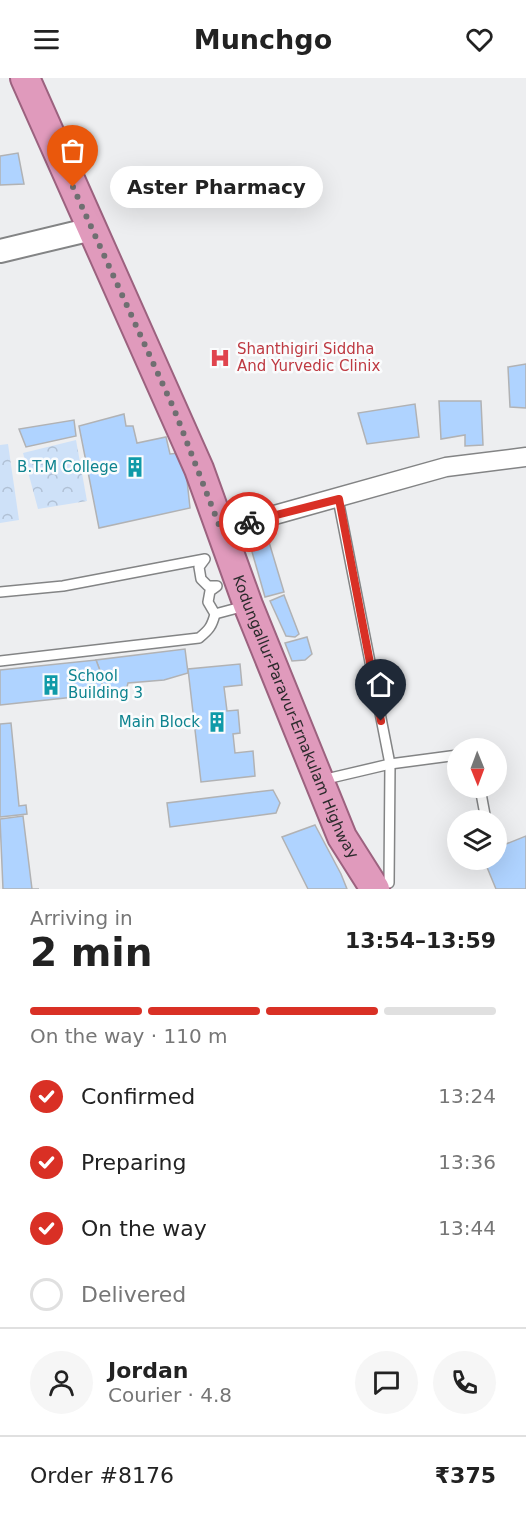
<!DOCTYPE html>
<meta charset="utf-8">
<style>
body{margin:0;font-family:"DejaVu Sans",sans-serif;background:#f6f6f6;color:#222;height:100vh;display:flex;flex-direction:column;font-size:22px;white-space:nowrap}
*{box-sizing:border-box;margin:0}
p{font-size:20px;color:#767676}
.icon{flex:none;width:33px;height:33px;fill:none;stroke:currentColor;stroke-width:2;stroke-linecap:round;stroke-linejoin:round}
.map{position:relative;height:811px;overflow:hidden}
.sheet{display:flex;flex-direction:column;background:#fff;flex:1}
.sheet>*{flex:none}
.needle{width:39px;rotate:179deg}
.controls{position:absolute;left:447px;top:660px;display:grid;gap:12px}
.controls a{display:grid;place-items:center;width:60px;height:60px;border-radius:50%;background:#fff;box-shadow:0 6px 24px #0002;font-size:30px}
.pin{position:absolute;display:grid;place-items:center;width:51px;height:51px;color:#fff;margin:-62px -26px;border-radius:50% 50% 50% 0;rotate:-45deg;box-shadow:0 0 6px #0007}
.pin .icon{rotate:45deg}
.courier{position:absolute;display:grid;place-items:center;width:60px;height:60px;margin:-30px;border:4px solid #d93025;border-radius:50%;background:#fff;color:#222;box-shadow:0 2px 8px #0007}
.bubble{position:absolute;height:42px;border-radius:21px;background:#fff;box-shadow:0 6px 24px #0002;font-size:20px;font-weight:600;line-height:42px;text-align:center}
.summary em{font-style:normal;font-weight:600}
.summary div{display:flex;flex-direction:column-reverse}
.summary{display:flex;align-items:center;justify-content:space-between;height:102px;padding:0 30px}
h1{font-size:39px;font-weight:600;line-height:45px}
.bar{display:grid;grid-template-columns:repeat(4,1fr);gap:9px 6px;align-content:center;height:72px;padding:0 30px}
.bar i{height:8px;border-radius:4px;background:#e0e0e0}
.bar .selected{background:#d93025}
.bar p{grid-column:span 4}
.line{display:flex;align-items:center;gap:15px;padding:0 30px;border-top:2px solid #e0e0e0}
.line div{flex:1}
.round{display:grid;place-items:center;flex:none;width:63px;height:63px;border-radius:32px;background:#f6f6f6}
ol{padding:0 30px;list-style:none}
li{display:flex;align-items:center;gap:18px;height:66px}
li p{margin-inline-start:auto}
li .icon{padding:6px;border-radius:50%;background:#d93025;color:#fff;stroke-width:4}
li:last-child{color:#767676}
li i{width:33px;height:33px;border:3px solid #e0e0e0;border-radius:50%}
header{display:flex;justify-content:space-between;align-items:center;height:78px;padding:0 30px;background:#fff;font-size:27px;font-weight:600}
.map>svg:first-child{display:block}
.park{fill:url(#park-crowns)}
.building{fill:#afd3ff;stroke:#b1b2b4;stroke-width:1.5}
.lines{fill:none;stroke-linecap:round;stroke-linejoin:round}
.service-casing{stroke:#838485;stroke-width:12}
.minor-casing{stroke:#838485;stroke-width:21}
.tertiary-casing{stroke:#838485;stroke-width:26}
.trunk-casing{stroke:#9c627f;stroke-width:32}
.service{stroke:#fff;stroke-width:9}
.minor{stroke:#fff;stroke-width:18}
.tertiary{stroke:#fff;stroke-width:22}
.trunk{stroke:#e09abc;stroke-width:28}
.done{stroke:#6f6f71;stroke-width:6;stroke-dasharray:0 10.8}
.route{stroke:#d93025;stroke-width:8}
.labels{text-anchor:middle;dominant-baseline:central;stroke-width:5;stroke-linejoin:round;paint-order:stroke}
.health-label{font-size:15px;fill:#be3a42;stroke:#fafcfd;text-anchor:start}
.culture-label{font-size:15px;fill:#0d838f;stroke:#fafcfd;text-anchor:end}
.street-label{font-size:15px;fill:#2b2b2c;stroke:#fafcfd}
</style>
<header><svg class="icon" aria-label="menu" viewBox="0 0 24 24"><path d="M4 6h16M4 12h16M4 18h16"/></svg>Munchgo<svg class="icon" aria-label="heart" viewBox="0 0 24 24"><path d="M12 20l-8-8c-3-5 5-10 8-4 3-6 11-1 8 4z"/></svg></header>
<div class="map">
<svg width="526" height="811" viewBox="0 0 526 811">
<defs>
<pattern id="park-crowns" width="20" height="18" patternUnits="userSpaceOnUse" patternTransform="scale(1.5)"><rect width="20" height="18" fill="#cee1f8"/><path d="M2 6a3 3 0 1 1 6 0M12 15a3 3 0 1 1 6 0" fill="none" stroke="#b1c1d5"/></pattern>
</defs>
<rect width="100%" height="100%" fill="#edeef0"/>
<g class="park">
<polygon points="76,362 87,423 38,431 23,375"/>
<polygon points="8,366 19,442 0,445 0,367"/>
</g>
<g class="building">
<polygon points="18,75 24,106 0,107 0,78"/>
<polygon points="526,286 526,330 510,329 508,289"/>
<polygon points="439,323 481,323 483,367 465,368 465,357 441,361"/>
<polygon points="415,326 419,359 367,366 358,335"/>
<polygon points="124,336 126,348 133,348 137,365 166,359 170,376 179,375 187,402 190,430 99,450 79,348"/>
<polygon points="74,342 76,358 26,369 19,351"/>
<polygon points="266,454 284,514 265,519 248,460"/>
<polygon points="284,517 299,556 295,559 286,558 270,523"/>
<polygon points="307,559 312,576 305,582 292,583 285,565"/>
<polygon points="185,571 188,595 164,602 128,605 127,609 102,616 102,598 96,582"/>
<polygon points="96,582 102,598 102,616 0,627 0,592"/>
<polygon points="240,586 242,607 224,609 227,633 238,632 240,655 233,656 235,675 253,673 255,698 201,704 188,591"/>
<polygon points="11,645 19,728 26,727 27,736 0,739 0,646"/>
<polygon points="273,712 280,725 276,735 170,749 167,725"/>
<polygon points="23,738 32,811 39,811 3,811 0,741"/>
<polygon points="315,747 341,796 347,811 308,811 282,759"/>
<polygon points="526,758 526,811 496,811 484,782 496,782 496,770"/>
</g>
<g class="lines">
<g class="service-casing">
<g id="service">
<polyline points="338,421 390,686 389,805"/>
<path d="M0 514 63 508 205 481 199 489 201 501 208 508H217L210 513 208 524 215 536C212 548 209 552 199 560L0 583"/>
<polyline points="215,536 245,528"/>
<polyline points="322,702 390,686 458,677"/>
<polyline points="480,710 486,742"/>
</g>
</g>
<g class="minor-casing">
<polyline id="minor" points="221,452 446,389 526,379"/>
</g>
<g class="tertiary-casing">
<polyline id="tertiary" points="0,173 92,151"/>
</g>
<g class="trunk-casing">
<g id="trunk">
<path id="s1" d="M25 0 199 391 248 527 342 759 375 811"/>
</g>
</g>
<use href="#service" class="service"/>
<use href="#minor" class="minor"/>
<use href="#tertiary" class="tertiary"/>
<use href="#trunk" class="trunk"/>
</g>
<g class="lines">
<polyline class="done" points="73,109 174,331 221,452 249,444"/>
<polyline class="route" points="249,444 339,421 381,643"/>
</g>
<defs>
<g id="hospital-bare" transform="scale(1.62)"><path d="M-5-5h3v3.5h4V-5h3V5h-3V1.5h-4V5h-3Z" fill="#e0444e" stroke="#fafcfd" stroke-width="2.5" paint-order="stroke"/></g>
<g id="building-bare" transform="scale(1.62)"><path d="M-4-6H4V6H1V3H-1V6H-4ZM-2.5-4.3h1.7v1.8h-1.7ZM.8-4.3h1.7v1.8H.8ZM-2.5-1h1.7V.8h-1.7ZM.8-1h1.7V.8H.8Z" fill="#0f9aa8" stroke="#fafcfd" stroke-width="2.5" paint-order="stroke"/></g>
</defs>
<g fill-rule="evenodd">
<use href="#hospital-bare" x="220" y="280"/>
<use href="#building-bare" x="135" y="389"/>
<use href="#building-bare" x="51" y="607"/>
<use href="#building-bare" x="217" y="644"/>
</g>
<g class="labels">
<g class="health-label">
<text x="237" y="271">Shanthigiri Siddha<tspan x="237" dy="17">And Yurvedic Clinix</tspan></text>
</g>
<g class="culture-label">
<text x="118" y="389">B.T.M College</text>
<text x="68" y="598" text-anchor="start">School<tspan x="68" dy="17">Building 3</tspan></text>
<text x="200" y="644">Main Block</text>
</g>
<g class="street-label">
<text stroke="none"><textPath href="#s1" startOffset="694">Kodungallur-Paravur-Ernakulam Highway</textPath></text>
</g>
</g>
</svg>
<div class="controls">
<a><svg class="needle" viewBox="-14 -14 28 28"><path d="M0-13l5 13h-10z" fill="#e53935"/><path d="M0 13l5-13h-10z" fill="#767676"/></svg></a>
<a><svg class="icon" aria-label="layers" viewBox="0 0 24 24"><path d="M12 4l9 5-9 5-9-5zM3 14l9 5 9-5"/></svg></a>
</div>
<div class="pin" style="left:73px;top:109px;background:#ea580c"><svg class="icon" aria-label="bag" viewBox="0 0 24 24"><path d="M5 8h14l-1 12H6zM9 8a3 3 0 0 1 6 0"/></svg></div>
<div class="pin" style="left:381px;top:643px;background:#1f2937"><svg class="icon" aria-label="home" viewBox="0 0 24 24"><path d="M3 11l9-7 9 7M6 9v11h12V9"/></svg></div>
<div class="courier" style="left:249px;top:444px"><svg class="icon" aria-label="bike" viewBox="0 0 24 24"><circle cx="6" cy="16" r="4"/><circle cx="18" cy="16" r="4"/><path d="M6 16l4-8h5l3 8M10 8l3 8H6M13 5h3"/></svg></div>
<div class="bubble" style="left:110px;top:88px;width:213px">Aster Pharmacy</div>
</div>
<section class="sheet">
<div class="summary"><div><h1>2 min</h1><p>Arriving in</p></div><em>13:54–13:59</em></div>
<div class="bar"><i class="selected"></i><i class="selected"></i><i class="selected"></i><i></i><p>On the way · 110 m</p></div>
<ol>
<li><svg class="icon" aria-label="check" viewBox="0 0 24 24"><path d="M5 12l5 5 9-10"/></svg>Confirmed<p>13:24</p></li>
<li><svg class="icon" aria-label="check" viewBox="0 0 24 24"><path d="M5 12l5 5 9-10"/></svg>Preparing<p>13:36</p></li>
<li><svg class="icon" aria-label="check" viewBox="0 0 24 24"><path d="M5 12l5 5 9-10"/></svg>On the way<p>13:44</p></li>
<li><i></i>Delivered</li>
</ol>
<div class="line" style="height:108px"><a class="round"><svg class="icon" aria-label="person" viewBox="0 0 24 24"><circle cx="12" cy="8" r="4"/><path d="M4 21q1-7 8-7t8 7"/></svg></a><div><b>Jordan</b><p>Courier · 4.8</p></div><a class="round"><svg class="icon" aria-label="chat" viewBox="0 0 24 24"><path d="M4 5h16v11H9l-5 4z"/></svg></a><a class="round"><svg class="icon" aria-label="phone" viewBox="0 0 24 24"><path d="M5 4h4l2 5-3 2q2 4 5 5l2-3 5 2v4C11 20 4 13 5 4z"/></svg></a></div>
<div class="line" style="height:78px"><div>Order #8176</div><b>₹375</b></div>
</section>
